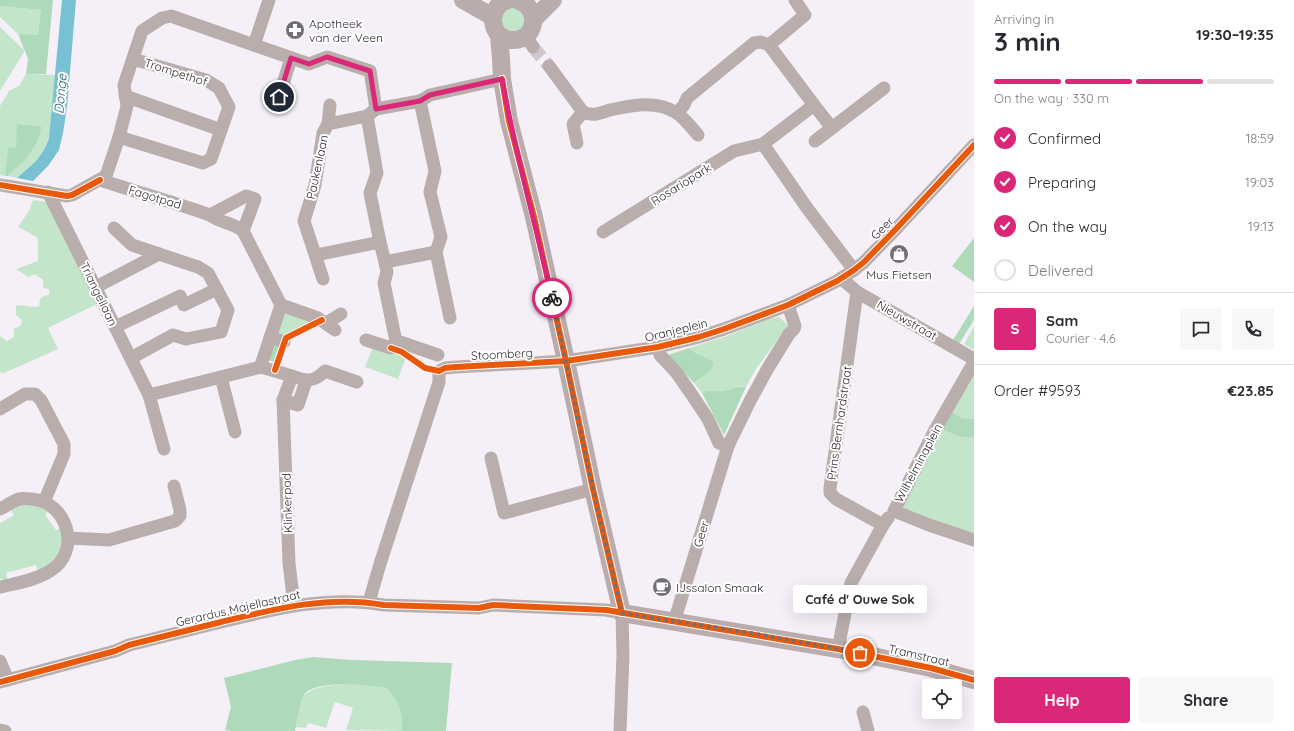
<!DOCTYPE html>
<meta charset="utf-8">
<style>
body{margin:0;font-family:Quicksand,sans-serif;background:#f7f7f7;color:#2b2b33;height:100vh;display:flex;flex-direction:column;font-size:15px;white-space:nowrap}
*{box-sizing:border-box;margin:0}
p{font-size:13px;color:#7c7c81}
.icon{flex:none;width:22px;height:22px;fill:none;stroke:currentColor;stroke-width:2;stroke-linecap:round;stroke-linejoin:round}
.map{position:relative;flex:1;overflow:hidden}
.drawer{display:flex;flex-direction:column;background:#fff;width:320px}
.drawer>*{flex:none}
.fabs{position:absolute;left:922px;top:679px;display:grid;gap:8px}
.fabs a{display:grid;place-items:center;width:40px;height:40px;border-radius:4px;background:#fff;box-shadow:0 4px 16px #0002;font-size:20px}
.pin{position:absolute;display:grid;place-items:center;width:34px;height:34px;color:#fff;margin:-17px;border:2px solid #fff;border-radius:50%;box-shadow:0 1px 4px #0007}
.courier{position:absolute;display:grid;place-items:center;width:40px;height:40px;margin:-20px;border:3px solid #db2777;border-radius:50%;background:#fff;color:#222;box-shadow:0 1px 5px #0007}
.bubble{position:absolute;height:28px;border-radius:4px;background:#fff;box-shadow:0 4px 16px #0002;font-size:13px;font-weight:800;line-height:28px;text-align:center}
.headline em{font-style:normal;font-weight:800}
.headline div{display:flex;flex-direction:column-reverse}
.headline{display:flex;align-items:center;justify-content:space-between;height:68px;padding:0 20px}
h1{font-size:26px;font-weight:800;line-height:30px}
.bar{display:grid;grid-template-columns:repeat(4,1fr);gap:6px 4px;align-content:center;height:48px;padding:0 20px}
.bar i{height:5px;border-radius:3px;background:#e1e1e2}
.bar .selected{background:#db2777}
.bar p{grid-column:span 4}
.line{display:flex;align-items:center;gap:10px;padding:0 20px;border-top:1px solid #e1e1e2}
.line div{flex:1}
.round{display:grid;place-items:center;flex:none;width:42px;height:42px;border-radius:4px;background:#f7f7f7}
ol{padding:0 20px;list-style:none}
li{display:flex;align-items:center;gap:12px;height:44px}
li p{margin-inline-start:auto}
li .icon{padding:4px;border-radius:50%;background:#db2777;color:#fff;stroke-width:4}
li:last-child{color:#7c7c81}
li i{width:22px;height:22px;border:2px solid #e1e1e2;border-radius:50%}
.action{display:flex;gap:8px;margin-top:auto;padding:8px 20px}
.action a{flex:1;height:46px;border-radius:4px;background:#db2777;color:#fff;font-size:16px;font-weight:800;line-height:46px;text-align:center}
.action a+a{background:#f7f7f7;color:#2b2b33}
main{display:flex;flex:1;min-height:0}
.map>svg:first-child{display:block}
.green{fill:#c3e6cb}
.forest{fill:#aedab9}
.water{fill:#78c1d2}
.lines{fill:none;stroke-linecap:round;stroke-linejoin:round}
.street-tunnel{stroke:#cdc8d0;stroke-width:13;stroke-dasharray:13 6;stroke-linecap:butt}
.street{stroke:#baaead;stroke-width:13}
.secondary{stroke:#baacad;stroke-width:18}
.cycleway-casing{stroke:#fefefe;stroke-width:8}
.cycleway{stroke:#e8590c;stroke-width:6}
.done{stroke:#736e76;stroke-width:4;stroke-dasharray:0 7.2}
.route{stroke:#db2777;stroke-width:5}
.labels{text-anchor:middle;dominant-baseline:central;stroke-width:4;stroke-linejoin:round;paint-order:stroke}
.poi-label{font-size:12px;fill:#2d2830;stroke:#fefefe;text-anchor:start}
.street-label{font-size:12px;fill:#2d2830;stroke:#fefefe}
.water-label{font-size:13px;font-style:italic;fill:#1f5a66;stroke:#fefefe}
</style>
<main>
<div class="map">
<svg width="974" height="731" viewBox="0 0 974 731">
<rect width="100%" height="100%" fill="#f5f0f8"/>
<g class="green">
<polygon points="0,6 41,10 38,36 18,34 0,17"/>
<circle cx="513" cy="20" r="12"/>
<polygon points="0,27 24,50 24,52 0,91"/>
<path d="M26 74 56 75C53 101 55 138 38 160 33 167 24 172 17 178L8 176C11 171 18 168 22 163 31 154 41 139 40 126L18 124 16 148H8L5 176 0 175V106L9 91 20 85Z"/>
<path d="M33 200 48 202 99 303 48 328 58 349 2 374 0 371V336L7 341 14 337V329L21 325 22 320 16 315V305C25 305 30 308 39 306L40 299 44 296 49 295V289L43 288V280L35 274 28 277 16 269 38 261V238L18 227 29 211Z"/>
<polygon points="282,309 313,321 278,338 273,336"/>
<path d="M779 317 788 325 756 369 746 387C743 387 740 386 736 387 732 387 728 391 724 391 715 393 711 387 702 393L694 383C702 375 708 377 714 365 709 356 705 358 697 354 694 352 691 350 689 348L724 337 769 319Z"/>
<polygon points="974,326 974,350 964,344"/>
<polygon points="374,345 406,357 398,379 365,367"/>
<polygon points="974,371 974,419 962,418 951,412"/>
<polygon points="941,429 960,437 974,438 974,534 907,512 904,508 903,505"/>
<polygon points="26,503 49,509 45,515 56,530 63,527 59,556 38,573 36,565 6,573 8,581 0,579 0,523 14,515 9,508"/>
<path d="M361 684 387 687C400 705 402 709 402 731L346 730 353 708 335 702 326 728 308 723 306 728 296 727C298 718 299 707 302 699 309 683 347 684 361 684Z"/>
</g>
<g class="forest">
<polygon points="0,0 53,0 46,74 26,74 28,59 18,34 38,35 41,10 0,6"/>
<path d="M17 124 41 126C41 139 31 154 22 163 18 168 11 171 8 176H5L8 148 16 147Z"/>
<polygon points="974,238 974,282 952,266"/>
<polygon points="974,306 974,320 959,344 953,340"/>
<polygon points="272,340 280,343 274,362 266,359"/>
<path d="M689 348C691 350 694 352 697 354 704 357 711 357 714 365 708 377 702 375 694 383L668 355Z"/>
<path d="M736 387H746L724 435 702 393C709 388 715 392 723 391 727 391 732 388 736 387Z"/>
<polygon points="951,412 962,418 974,419 974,438 960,437 941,429"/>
<path d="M313 657 352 660 452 663 446 731H402C402 709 400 705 387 688 370 685 315 679 304 695 300 702 297 722 295 731H231L225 730 231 707 224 678 295 660Z"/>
</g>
<path class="water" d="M62 0H76L67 107 63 133 59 150 48 166 33 181 17 178C34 163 41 160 49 138Z"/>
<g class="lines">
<polyline class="street-tunnel" points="533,47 549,66"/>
<g class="street">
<polyline points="526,36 533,47"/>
<polyline points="254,45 309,64 327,57 370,71 376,109 420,101 435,171 430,192 441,237 436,252 450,318"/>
<polyline points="769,45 805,15 795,0"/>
<path d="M549 66 583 112C593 117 600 113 610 110 632 105 656 100 677 113 685 119 692 128 698 135"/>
<polyline points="125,96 221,130"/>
<polyline points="279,97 291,58"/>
<polyline points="420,101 430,95 502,79"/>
<polyline points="814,105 832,128"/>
<polyline points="367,116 377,173 370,193 380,242"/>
<polyline points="328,124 330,105"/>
<polyline points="119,137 203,163 211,159 229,107 219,88 206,80 133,59"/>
<polyline points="815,141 884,88"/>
<polyline points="577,143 573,124 583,112"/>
<polyline points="763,144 807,208 854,270"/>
<path d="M100 180C137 192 173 202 210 215L246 196 255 199 243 231 281 305"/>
<polyline points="0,185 67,196 72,195 106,176 119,137 127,106 124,85 142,31 162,18 171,16 254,45 269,0"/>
<polyline points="48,192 149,395 164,449"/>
<path d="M210 215C219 223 233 222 243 231"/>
<polyline points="114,228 132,245 198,267 208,273 228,310 221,332 186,339 173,335 131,358"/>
<polyline points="603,232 734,151 763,144 814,105 769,45 761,42 754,43 687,98 684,105 677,113"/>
<polyline points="316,255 380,242 385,262 436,252"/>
<polyline points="385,262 387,272 384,283 395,337"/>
<polyline points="841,278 857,292 974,359"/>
<polyline points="323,279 304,221 315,185 323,133 328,124 367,116 376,109"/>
<polyline points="96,287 159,254"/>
<polyline points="857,292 830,488 830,493 836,499 883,525"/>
<polyline points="326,323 341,314"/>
<polyline points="115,327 180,296 184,305 217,289"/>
<polyline points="270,337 284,342"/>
<polyline points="366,340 391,348 397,341 438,355"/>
<polyline points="658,347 660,355 676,372 692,395 708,419 719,443 728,446 750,401 768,368 789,334 794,329 795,326 788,305"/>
<polyline points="974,362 935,430 894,511 929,525 974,540"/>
<polyline points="261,367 292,376 283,400 289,563 294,605"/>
<polyline points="261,367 262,362 281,305 318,318 335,330"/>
<path d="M292 376C306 381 313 383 325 371L357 382"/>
<polyline points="221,377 235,432"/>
<polyline points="149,395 261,367"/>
<polyline points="283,400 298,405 306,381"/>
<polyline points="0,409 25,394 35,394 41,400 64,444 64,454 44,502"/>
<polyline points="491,458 504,513 593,489"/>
<path d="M0 509C6 506 13 501 19 499 23 498 28 499 32 499 68 502 82 552 50 571 36 580 17 583 1 587"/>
<polyline points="68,538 109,540 175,521 180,516 180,510 174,486"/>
<polyline points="369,602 380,564 439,382 439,371 445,368 456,367 566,361 658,347 699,337 724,329 788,305 837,281 854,270 864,262 896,229 974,145"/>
<polyline points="674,622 728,446"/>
<polyline points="838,649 851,583 883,525 888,518"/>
<polyline points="0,661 8,680"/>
<path d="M0 682 115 651 129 645C160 637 190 630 221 622 274 609 329 595 384 605L479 608 493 605 606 610 622 613 623 655 620 731"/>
<polyline points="863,712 868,731"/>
<polyline points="0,730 5,731"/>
</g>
<g class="secondary">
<polyline points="463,0 493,17"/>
<path d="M508 0C486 6 489 39 512 40 536 42 542 7 517 0"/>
<polyline points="534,19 553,0"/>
<polyline points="499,35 501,59 502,79 509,121 534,217 566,361 593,489 622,613 838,649 931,668 974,680"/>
</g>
<g class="cycleway-casing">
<g id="cycleway">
<polyline points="502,79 509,121 534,217 566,361 593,489 622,613"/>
<polyline points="0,185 67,196 72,195 100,180"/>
<polyline points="391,348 402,352 425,368 439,371 445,368 456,367 566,361 658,347 699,337 724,329 788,305 837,281 854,270 864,262 896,229 974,145"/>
<polyline points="275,370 286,338 322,320"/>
<path d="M0 682 115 651 129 645C160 637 190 630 221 622 274 609 329 595 384 605L479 608 493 605 606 610 838 649 931 668 974 680"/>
</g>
</g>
<use href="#cycleway" class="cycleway"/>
</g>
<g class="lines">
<polyline class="done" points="552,298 593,489 622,613 757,634 860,653"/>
<path class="route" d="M279 97 291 58 309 64 327 57 370 71 376 109 420 101 430 95 502 79C515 153 536 225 552 298"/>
</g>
<defs>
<g id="pharmacy-disc" transform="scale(1)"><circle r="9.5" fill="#736e76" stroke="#fefefe"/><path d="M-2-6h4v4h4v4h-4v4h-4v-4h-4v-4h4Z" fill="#fff"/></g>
<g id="shop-disc" transform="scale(1)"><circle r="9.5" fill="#736e76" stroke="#fefefe"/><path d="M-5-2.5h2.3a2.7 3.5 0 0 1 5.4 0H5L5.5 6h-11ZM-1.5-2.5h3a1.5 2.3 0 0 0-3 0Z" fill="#fff"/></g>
<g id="cafe-disc" transform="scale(1)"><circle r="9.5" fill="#736e76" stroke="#fefefe"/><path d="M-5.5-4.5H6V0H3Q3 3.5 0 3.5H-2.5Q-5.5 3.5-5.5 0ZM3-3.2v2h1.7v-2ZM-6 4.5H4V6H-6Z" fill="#fff"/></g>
</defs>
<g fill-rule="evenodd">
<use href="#pharmacy-disc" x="295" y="30"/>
<use href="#shop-disc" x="899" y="254"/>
<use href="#cafe-disc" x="662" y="587"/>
</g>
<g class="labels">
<g class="poi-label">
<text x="309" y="23">Apotheek<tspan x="309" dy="14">van der Veen</tspan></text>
<text x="899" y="274" text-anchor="middle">Mus Fietsen</text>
<text x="676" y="587">IJssalon Smaak</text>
</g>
<g class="street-label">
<text transform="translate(176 72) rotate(18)">Trompethof</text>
<text transform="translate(317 167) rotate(-78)">Paukenlaan</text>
<text transform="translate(681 184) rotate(-32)">Rosariopark</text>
<text transform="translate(155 197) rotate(17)">Fagotpad</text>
<text transform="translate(882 228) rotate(-45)">Geer</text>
<text transform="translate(99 294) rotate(64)">Triangellaan</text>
<text transform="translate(907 320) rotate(30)">Nieuwstraat</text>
<text transform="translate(676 330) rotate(-14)">Oranjeplein</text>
<text transform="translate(502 354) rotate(-3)">Stoomberg</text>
<text transform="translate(839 423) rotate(-82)">Prins Bernhardstraat</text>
<text transform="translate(918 463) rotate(-62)">Wilhelminaplein</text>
<text transform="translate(287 503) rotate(-92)">Klinkerpad</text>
<text transform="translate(701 534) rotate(-73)">Geer</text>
<text transform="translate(238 608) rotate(-13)">Gerardus Majellastraat</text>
<text transform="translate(919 655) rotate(13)">Tramstraat</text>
</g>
<g class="water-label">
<text transform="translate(60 94) rotate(-85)">Donge</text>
</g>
</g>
</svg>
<div class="fabs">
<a><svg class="icon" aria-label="locate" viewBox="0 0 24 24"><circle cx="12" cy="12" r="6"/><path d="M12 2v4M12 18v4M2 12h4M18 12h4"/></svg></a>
</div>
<div class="pin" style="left:860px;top:653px;background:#ea580c"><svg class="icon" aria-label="bag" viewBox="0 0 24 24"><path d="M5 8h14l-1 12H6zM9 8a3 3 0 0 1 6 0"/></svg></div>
<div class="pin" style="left:279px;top:97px;background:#1f2937"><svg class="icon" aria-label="home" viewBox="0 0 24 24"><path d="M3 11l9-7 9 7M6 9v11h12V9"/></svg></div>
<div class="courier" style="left:552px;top:298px"><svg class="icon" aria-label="bike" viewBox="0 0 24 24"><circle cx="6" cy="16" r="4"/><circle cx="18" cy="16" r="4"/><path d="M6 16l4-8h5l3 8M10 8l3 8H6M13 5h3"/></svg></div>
<div class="bubble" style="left:793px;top:585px;width:134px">Café d' Ouwe Sok</div>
</div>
<section class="drawer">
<div class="headline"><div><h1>3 min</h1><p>Arriving in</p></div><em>19:30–19:35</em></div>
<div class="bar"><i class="selected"></i><i class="selected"></i><i class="selected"></i><i></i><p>On the way · 330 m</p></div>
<ol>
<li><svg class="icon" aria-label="check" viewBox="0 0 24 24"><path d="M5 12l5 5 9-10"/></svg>Confirmed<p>18:59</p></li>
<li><svg class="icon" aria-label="check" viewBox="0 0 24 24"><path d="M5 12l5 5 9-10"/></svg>Preparing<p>19:03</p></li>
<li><svg class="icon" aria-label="check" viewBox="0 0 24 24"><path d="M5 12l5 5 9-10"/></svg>On the way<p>19:13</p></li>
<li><i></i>Delivered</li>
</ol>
<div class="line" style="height:72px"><b class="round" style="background:#db2777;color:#fff">S</b><div><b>Sam</b><p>Courier · 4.6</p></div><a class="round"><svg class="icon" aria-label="chat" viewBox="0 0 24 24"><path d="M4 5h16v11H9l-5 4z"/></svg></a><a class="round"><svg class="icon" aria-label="phone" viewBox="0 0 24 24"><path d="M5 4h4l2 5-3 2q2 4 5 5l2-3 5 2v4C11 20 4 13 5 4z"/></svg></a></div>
<div class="line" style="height:52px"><div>Order #9593</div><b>€23.85</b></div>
<div class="action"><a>Help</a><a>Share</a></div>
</section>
</main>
